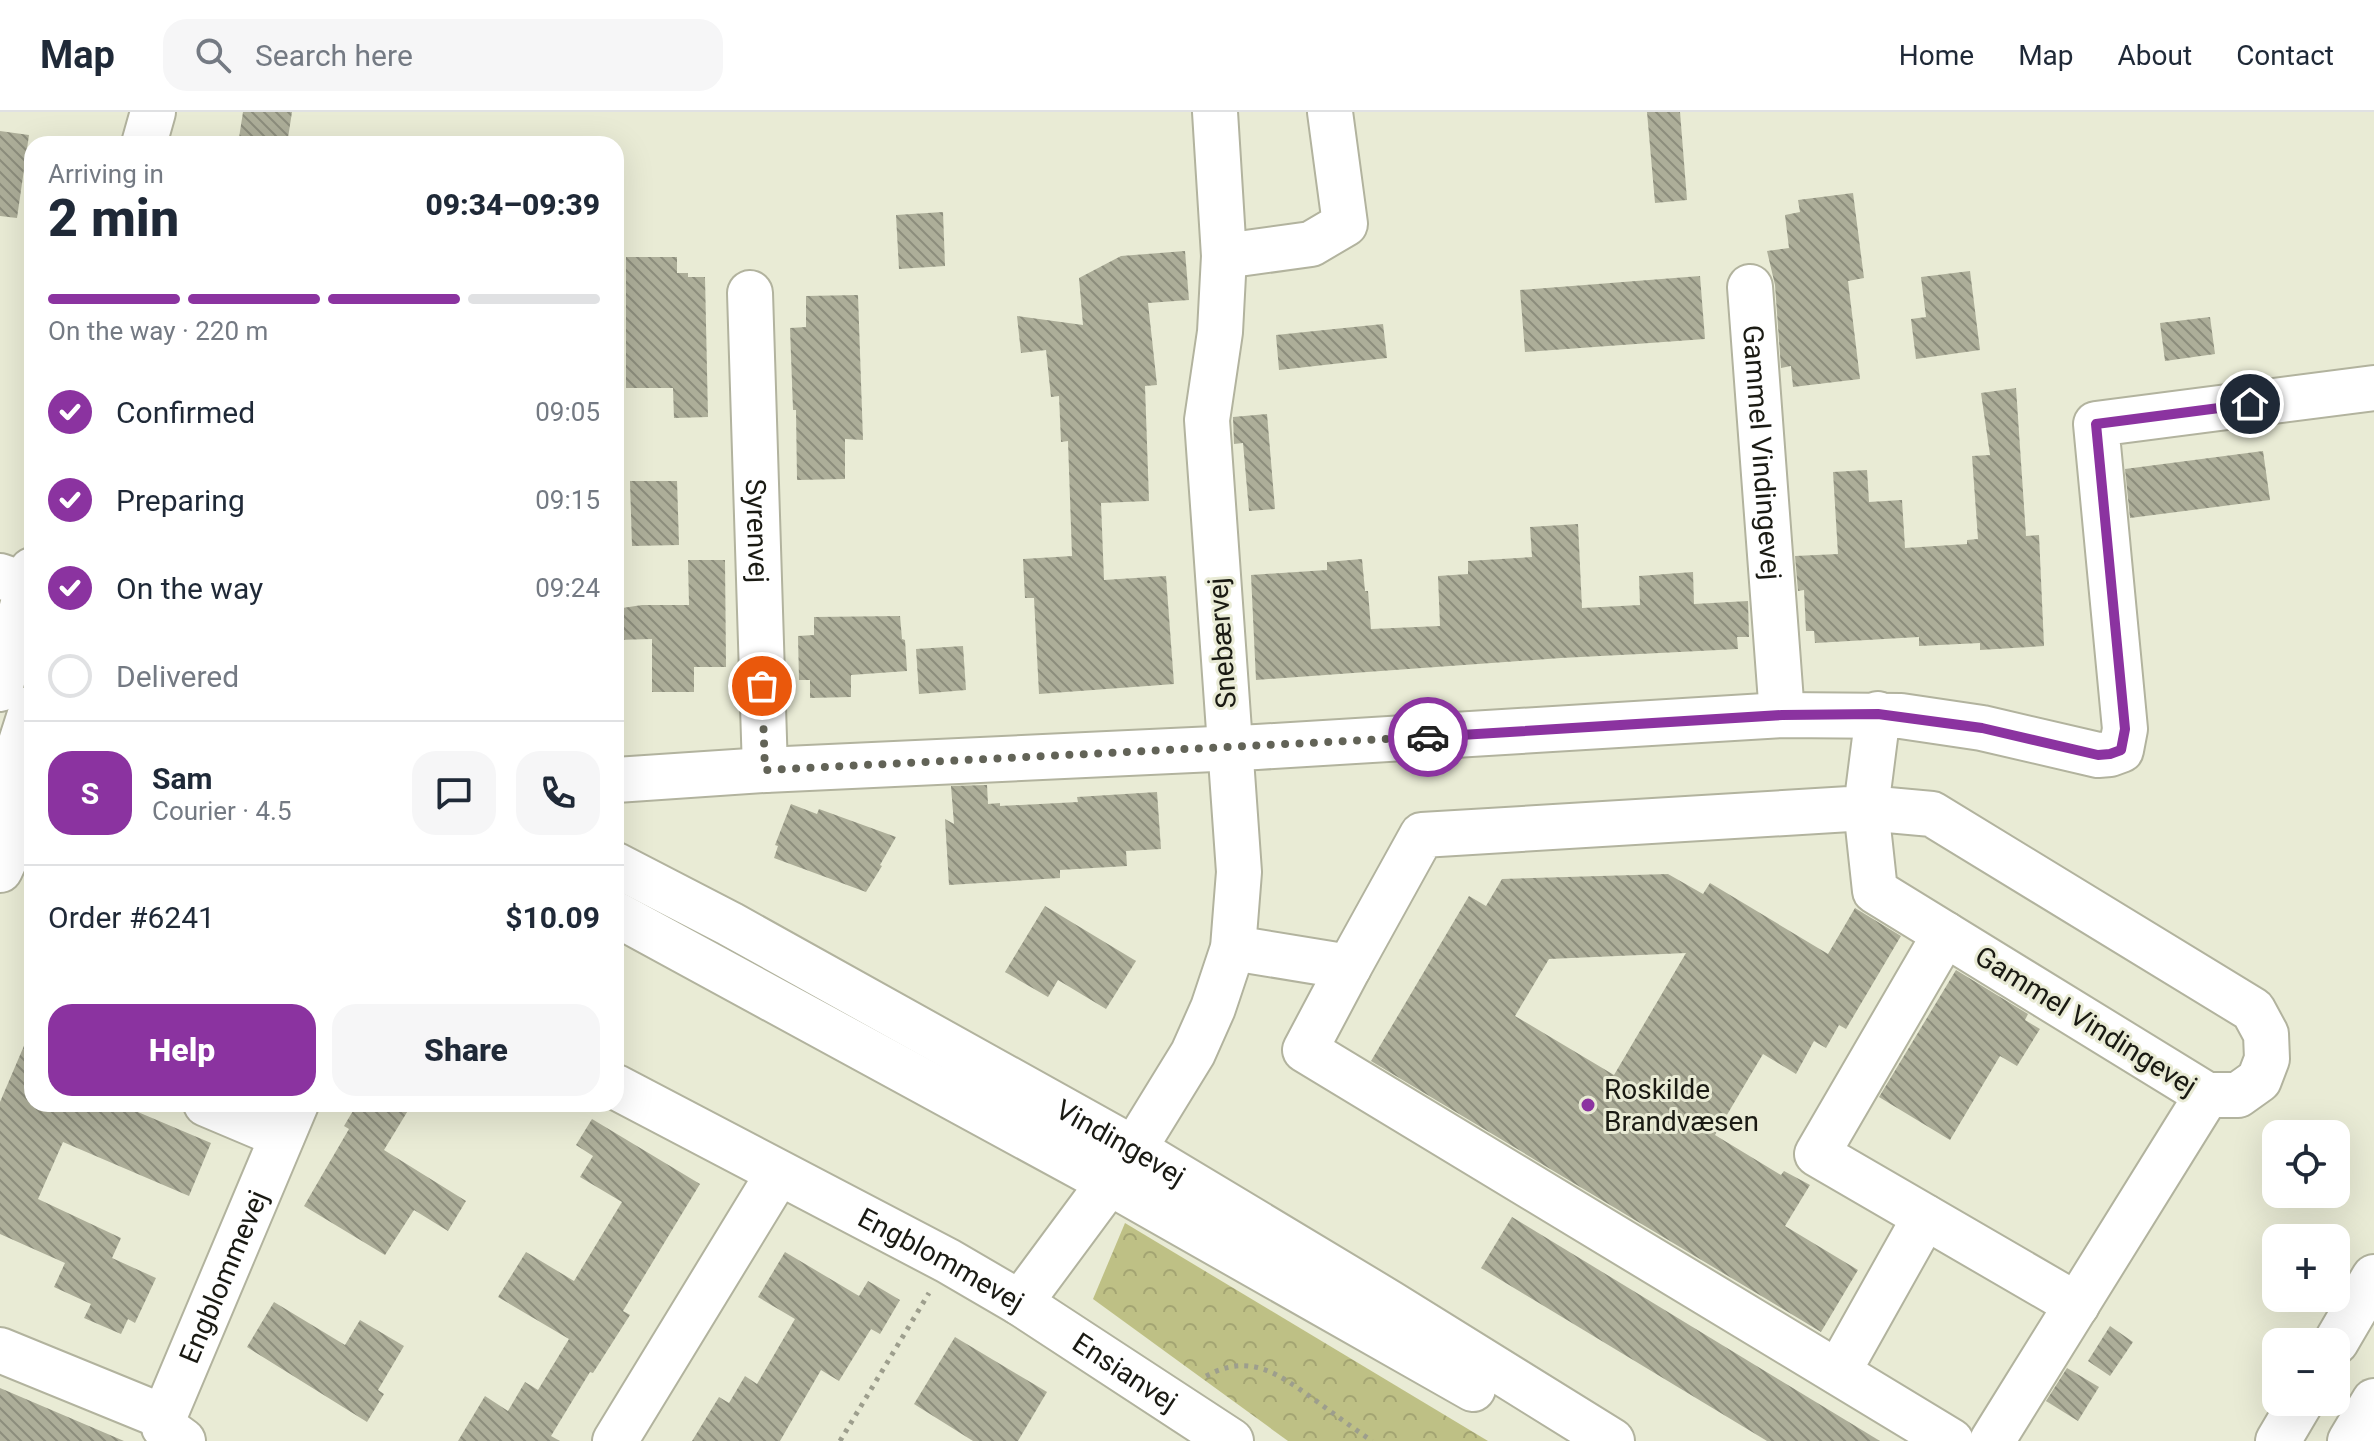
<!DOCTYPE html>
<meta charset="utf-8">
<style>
body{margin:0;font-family:Roboto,sans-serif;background:#f6f6f7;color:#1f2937;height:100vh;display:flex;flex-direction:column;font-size:30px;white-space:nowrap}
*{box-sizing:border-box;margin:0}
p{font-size:26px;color:#747a83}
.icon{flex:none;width:44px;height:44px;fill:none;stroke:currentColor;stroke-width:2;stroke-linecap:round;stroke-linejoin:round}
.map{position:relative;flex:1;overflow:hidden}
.drawer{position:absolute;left:24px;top:24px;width:600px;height:976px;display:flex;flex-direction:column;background:#fff;border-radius:24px;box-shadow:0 8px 32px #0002}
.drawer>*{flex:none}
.fabs{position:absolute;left:2262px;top:1008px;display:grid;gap:16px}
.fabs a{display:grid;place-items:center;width:88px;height:88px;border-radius:16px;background:#fff;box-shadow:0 8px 32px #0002;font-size:40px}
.pin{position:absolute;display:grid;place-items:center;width:68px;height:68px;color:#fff;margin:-34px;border:4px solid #fff;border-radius:50%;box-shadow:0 2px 8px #0007}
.courier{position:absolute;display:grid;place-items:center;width:80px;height:80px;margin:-40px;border:6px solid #8b33a0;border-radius:50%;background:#fff;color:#222;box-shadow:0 2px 10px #0007}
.summary em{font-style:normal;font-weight:800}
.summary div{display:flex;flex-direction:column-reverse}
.summary{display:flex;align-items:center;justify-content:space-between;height:136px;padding:0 24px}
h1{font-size:52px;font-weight:800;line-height:60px}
.bar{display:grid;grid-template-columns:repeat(4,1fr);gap:12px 8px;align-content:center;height:96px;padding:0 24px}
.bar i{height:10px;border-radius:6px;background:#e0e1e3}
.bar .current{background:#8b33a0}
.bar p{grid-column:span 4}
.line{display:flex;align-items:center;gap:20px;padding:0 24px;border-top:2px solid #e0e1e3}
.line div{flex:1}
.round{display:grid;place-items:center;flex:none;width:84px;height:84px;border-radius:24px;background:#f6f6f7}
ol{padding:0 24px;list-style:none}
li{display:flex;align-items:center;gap:24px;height:88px}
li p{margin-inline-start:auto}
li .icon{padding:8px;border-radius:50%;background:#8b33a0;color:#fff;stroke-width:4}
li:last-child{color:#747a83}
li i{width:44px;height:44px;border:4px solid #e0e1e3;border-radius:50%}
.cta{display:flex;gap:16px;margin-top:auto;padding:16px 24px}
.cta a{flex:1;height:92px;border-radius:24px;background:#8b33a0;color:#fff;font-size:32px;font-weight:800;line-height:92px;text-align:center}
.cta a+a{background:#f6f6f7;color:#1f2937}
header{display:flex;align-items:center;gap:48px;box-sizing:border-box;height:112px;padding:0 40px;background:#fff;border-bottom:2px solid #e0e1e3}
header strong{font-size:38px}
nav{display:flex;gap:44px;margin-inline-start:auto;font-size:28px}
.search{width:560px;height:72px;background:#f6f6f7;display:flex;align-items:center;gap:20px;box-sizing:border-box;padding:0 28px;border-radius:24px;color:#747a83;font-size:30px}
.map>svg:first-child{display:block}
.forest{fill:url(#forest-crowns)}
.building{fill:url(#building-back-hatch);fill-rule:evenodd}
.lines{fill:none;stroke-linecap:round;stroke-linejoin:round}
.minor-casing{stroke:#b2b39e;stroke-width:48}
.major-casing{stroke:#b2b39e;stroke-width:48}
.highway-casing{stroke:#b2b39e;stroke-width:48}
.path{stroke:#9d9e8d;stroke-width:5;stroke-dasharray:4 6;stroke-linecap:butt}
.minor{stroke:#fff;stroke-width:44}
.major{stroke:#fff;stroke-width:44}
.highway{stroke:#fff;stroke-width:44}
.done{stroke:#626357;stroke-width:8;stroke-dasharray:0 14.4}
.route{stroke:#8b33a0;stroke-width:10}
.poi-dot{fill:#8b33a0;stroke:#e9ebd5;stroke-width:3}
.labels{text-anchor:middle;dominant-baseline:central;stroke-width:6;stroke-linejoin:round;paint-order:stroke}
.street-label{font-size:28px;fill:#1a1a13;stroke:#e9ebd5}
.poi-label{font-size:28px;fill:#1a1a13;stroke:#e9ebd5;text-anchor:start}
</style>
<header>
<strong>Map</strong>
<div class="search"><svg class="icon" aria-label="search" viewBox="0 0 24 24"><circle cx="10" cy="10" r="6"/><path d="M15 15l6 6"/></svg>Search here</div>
<nav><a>Home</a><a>Map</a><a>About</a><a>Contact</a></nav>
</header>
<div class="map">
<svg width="2374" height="1329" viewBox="0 0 2374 1329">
<defs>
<pattern id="forest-crowns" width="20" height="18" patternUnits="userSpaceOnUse" patternTransform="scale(2)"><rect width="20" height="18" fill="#bec085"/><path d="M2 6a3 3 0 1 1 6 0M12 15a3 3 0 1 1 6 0" fill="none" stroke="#a3a472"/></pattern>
<pattern id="building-back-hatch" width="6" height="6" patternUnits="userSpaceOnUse" patternTransform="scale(2)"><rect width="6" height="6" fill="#adae99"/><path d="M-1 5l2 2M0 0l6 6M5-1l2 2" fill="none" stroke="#8c8d7c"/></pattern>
</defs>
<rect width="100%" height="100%" fill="#e9ebd5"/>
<polygon class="forest" points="1125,1111 1488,1329 1288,1329 1093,1187"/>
<g class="building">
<polygon points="243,0 292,0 287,32 238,32"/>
<polygon points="1647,0 1680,0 1687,88 1655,91"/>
<polygon points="0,19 29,23 17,106 0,104"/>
<polygon points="1853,81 1864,166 1848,169 1860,267 1793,275 1791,254 1781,256 1775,173 1767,139 1789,136 1785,103 1800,100 1798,88"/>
<polygon points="943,100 945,154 899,157 896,103"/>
<polygon points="1185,139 1189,188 1148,191 1157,273 1145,274 1149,389 1101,391 1104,468 1166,464 1174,572 1039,582 1034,486 1025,486 1023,447 1072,444 1068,329 1061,330 1059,284 1051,285 1046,238 1021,241 1017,204 1083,213 1079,166 1121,144"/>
<polygon points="626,145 677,145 677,161 688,161 688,165 705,165 708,305 674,306 673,276 626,276"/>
<polygon points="1970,159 1980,238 1916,247 1911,207 1926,205 1921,165"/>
<polygon points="1700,164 1705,227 1525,240 1520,178"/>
<polygon points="858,183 863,328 845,327 845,367 797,368 796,298 793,298 790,216 806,215 806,184"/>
<polygon points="2210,205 2215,242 2165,249 2160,211"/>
<polygon points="1383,212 1387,246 1279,258 1276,223"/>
<polygon points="2016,276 2026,424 2039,423 2044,534 1980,538 1980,531 1919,534 1919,525 1815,531 1814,519 1806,519 1804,478 1798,479 1795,444 1838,442 1833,360 1867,358 1869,390 1902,388 1905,436 1967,432 1967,428 1978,427 1972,344 1990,343 1981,281"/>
<polygon points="1267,302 1275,397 1249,399 1243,331 1234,332 1233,305"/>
<polygon points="2263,339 2270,388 2130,406 2125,357"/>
<polygon points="630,369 677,369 679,433 632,434"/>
<polygon points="1578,412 1582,496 1640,493 1639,464 1693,460 1694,492 1748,489 1749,525 1737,525 1738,537 1561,546 1256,568 1251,463 1327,458 1327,450 1362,447 1365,479 1368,479 1371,517 1440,514 1438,464 1468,462 1468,449 1532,445 1530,415"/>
<polygon points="688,448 725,448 726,555 694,555 694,580 652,580 652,527 616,528 616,497 642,493 689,493"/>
<polygon points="900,504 902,527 905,528 907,559 851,563 851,585 810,586 810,568 799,568 798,524 814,523 814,505"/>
<polygon points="963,534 966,578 919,582 916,537"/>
<polygon points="987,673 988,692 1000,691 1000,694 1078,690 1077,685 1157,680 1161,737 1126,739 1127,754 1060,758 1060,766 949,773 945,707 954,712 951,674"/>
<polygon points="791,692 817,702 819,697 896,725 880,753 882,754 866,780 774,746 778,734 775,733"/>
<path d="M1668 762 1703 782 1710 771 1828 842 1855 796 1901 824 1846 917 1839 913 1826 936 1814 929 1796 962 1763 942 1715 1023 1781 1063 1784 1059 1810 1073 1785 1114 1858 1158 1821 1220 1371 949 1469 784 1486 794 1502 767ZM1686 841 1614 963 1515 904 1549 847Z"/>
<polygon points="1045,794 1136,849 1106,897 1058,868 1048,885 1005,860"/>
<polygon points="1956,858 2028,902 2025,908 2040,917 2017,954 2000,944 1950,1028 1879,985"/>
<polygon points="32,915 32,992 119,992 211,1031 189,1084 63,1030 38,1087 121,1126 112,1146 156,1166 135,1211 128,1207 121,1222 84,1206 91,1192 54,1175 65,1151 0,1122 0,990"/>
<polygon points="357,992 412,992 384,1038 466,1089 448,1119 414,1098 385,1143 304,1094 349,1017 344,1014"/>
<polygon points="592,1007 700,1072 623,1199 630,1203 593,1261 590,1260 551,1324 560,1329 458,1329 485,1284 508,1299 525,1270 538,1278 569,1227 498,1185 526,1140 574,1169 622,1090 580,1065 593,1044 576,1033"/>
<polygon points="1512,1105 1880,1329 1767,1329 1481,1156"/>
<polygon points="785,1140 859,1184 868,1169 900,1188 880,1222 871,1217 839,1269 821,1258 780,1329 692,1329 719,1285 729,1291 745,1264 757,1272 795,1207 758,1185"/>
<polygon points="274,1190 345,1233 360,1208 404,1234 378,1278 384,1282 367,1310 247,1235"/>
<polygon points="2110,1214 2133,1230 2110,1264 2088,1249"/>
<polygon points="955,1225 1047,1280 1018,1329 973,1329 914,1292"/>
<polygon points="2067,1256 2099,1275 2078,1309 2046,1289"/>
<polygon points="0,1276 124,1329 0,1329"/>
</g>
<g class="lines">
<g class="minor-casing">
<g id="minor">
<polyline points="1224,144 1311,132 1345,112 1330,0"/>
<path id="s1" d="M1750 175 1782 603"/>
<path id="s2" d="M750 181 765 658"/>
<polyline points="0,464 32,475"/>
<polyline points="616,668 765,658 1257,635 1782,603 1901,604 1982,616 2098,643 2110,642 2121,638 2125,617 2096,312 2374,276"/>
<polygon points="1866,696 1932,702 2253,898 2266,922 2267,947 2259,968 2238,983 2207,983 1875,779"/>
<polyline points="1945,822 1817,1042 2077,1193"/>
<polyline points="1233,836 1349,855 1422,723 1866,696 1878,602"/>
<polyline points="1349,855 1305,938 1951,1329"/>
<path id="s3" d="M616 975 948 1149 1020 1191 1231 1329"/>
<polyline points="206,992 282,1024"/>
<polyline points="1020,1191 1134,1037 1193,941 1213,896 1233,836 1239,760 1207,308 1220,220 1224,144 1215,0"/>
<polyline points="0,1238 164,1305"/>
<polyline points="1838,1260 1925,1105"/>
<path id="s4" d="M183 1329 164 1315V1305L296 992"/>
<polyline points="615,1329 778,1062"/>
<polyline points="1992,1329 2207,983"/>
</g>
</g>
<g class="major-casing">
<g id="major">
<polyline points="144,32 153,0"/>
<polyline points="0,577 32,458"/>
<polyline points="0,696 32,596"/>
<path id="s5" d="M616 753 730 812 1134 1037 1390 1191 1612 1329"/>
<polyline points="0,758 32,689"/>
<polyline points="616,802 1110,1071 1473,1277"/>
</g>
</g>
<g class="highway-casing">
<g id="highway">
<polyline points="2336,1230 2374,1165"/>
<polyline points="2278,1329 2301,1290"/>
<polyline points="2350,1329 2374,1289"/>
</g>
</g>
<g class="path">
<path d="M1206 1264C1251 1240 1278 1262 1315 1288 1334 1302 1353 1316 1372 1329"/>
<polyline points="840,1329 929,1181"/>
</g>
<use href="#minor" class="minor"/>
<use href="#major" class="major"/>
<use href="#highway" class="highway"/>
</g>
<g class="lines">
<polyline class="done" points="762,574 765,658 1428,625"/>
<polyline class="route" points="1428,625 1782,603 1878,602 1982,616 2098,643 2110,642 2121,638 2125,617 2096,312 2250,292"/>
</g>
<circle class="poi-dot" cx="1588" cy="993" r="8"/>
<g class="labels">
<g class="street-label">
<text stroke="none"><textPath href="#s1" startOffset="166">Gammel Vindingevej</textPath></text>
<text stroke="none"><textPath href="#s2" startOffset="238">Syrenvej</textPath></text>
<text transform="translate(1222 531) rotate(-94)">Snebærvej</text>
<text transform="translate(2086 909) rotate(32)">Gammel Vindingevej</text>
<text stroke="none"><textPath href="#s5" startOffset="576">Vindingevej</textPath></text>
<text stroke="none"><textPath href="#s3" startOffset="368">Engblommevej</textPath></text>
<text stroke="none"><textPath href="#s4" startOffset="186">Engblommevej</textPath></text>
<text stroke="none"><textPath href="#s3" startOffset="584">Ensianvej</textPath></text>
</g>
<g class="poi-label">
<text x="1604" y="977">Roskilde<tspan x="1604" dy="32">Brandvæsen</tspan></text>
</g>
</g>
</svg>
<div class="fabs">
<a><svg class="icon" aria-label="locate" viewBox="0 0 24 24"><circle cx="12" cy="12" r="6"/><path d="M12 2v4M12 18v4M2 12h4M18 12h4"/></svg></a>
<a>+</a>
<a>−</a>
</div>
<div class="pin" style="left:762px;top:574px;background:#ea580c"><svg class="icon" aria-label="bag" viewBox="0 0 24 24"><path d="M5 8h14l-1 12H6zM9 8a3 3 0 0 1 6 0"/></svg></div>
<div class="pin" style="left:2250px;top:292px;background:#1f2937"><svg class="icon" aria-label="home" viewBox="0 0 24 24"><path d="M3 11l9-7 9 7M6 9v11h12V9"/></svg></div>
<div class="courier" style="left:1428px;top:625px"><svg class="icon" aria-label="car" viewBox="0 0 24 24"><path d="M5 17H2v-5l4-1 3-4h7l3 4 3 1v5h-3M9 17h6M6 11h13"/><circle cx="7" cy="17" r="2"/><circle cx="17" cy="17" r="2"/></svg></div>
<section class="drawer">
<div class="summary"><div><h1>2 min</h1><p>Arriving in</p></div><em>09:34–09:39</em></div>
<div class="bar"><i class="current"></i><i class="current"></i><i class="current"></i><i></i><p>On the way · 220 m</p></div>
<ol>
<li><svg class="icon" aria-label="check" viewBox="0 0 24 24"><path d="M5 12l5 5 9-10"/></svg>Confirmed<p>09:05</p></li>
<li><svg class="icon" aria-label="check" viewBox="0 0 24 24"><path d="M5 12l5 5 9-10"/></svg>Preparing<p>09:15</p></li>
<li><svg class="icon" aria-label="check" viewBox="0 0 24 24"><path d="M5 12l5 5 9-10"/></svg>On the way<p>09:24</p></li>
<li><i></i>Delivered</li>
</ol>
<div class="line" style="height:144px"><b class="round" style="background:#8b33a0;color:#fff">S</b><div><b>Sam</b><p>Courier · 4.5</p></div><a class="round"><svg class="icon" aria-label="chat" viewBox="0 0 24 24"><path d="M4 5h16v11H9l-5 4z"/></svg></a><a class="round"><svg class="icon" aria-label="phone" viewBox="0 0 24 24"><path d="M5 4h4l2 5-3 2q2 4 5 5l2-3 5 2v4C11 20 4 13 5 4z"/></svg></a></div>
<div class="line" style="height:104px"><div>Order #6241</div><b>$10.09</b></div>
<div class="cta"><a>Help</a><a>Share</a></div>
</section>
</div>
